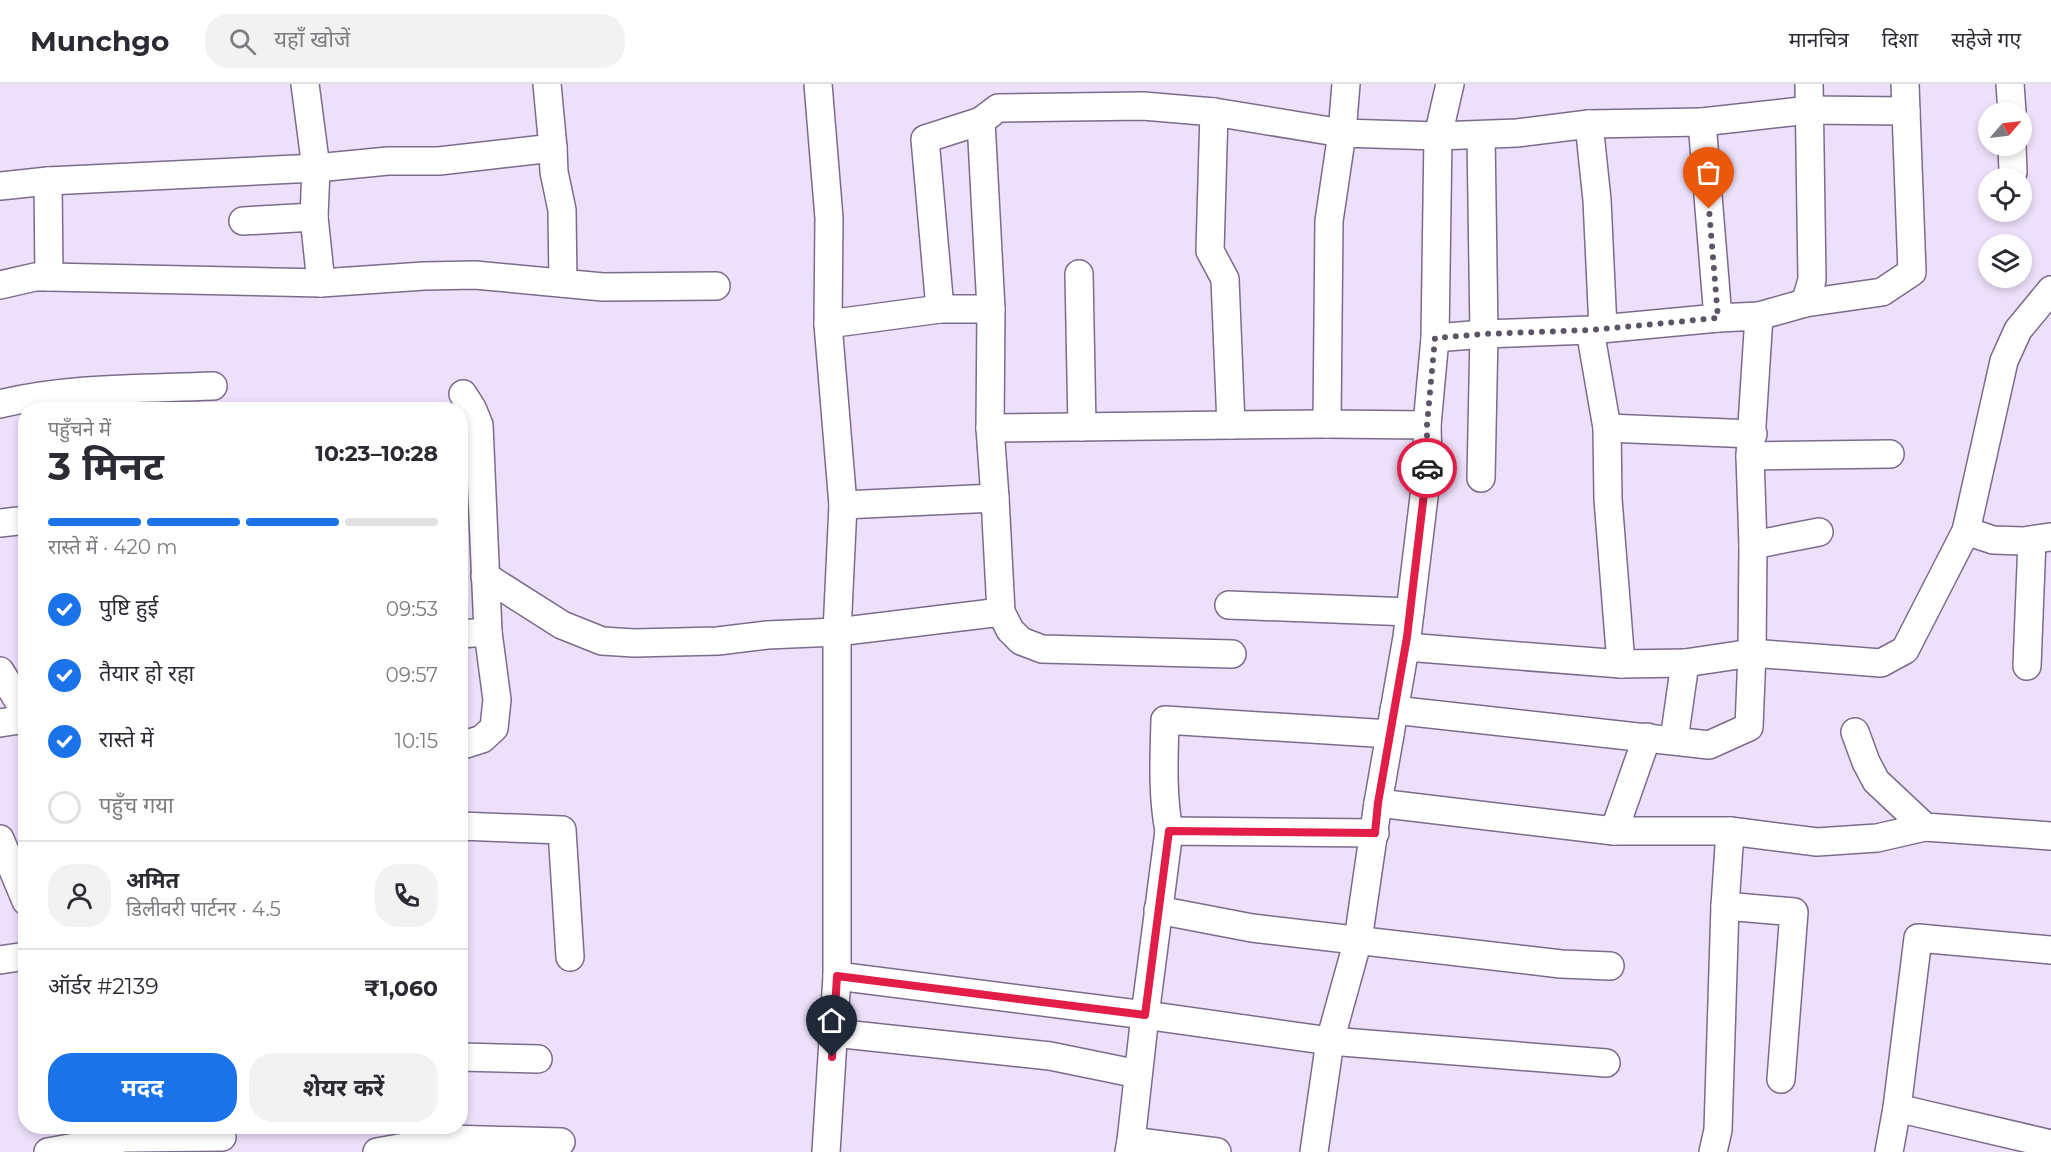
<!DOCTYPE html>
<html lang="hi">
<meta charset="utf-8">
<style>
body{margin:0;font-family:Montserrat,"Noto Sans Devanagari",sans-serif;background:#f2f2f3;color:#2b2b33;height:100vh;display:flex;flex-direction:column;font-size:22px;white-space:nowrap}
*{box-sizing:border-box;margin:0}
p{font-size:20px;color:#7c7c81}
.icon{flex:none;width:33px;height:33px;fill:none;stroke:currentColor;stroke-width:2;stroke-linecap:round;stroke-linejoin:round}
.map{position:relative;flex:1;overflow:hidden}
.sheet{position:absolute;left:18px;top:318px;width:450px;height:732px;display:flex;flex-direction:column;background:#fff;border-radius:24px;box-shadow:0 3px 9px #0003}
.sheet>*{flex:none}
.needle{width:39px;rotate:62deg}
.buttons{position:absolute;left:1978px;top:18px;display:grid;gap:12px}
.buttons a{display:grid;place-items:center;width:54px;height:54px;border-radius:50%;background:#fff;box-shadow:0 3px 9px #0003;font-size:30px}
.pin{position:absolute;display:grid;place-items:center;width:51px;height:51px;color:#fff;margin:-62px -26px;border-radius:50% 50% 50% 0;rotate:-45deg;box-shadow:0 0 6px #0007}
.pin .icon{rotate:45deg}
.courier{position:absolute;display:grid;place-items:center;width:60px;height:60px;margin:-30px;border:4px solid #e11d48;border-radius:50%;background:#fff;color:#222;box-shadow:0 2px 8px #0007}
.head em{font-style:normal;font-weight:700}
.head div{display:flex;flex-direction:column-reverse}
.head{display:flex;align-items:center;justify-content:space-between;height:102px;padding:0 30px}
h1{font-size:39px;font-weight:700;line-height:45px}
.bar{display:grid;grid-template-columns:repeat(4,1fr);gap:9px 6px;align-content:center;height:72px;padding:0 30px}
.bar i{height:8px;border-radius:4px;background:#e1e1e2}
.bar .selected{background:#1a73e8}
.bar p{grid-column:span 4}
.line{display:flex;align-items:center;gap:15px;padding:0 30px;border-top:2px solid #e1e1e2}
.line div{flex:1}
.round{display:grid;place-items:center;flex:none;width:63px;height:63px;border-radius:24px;background:#f2f2f3}
ol{padding:0 30px;list-style:none}
li{display:flex;align-items:center;gap:18px;height:66px}
li p{margin-inline-start:auto}
li .icon{padding:6px;border-radius:50%;background:#1a73e8;color:#fff;stroke-width:4}
li:last-child{color:#7c7c81}
li i{width:33px;height:33px;border:3px solid #e1e1e2;border-radius:50%}
.cta{display:flex;gap:12px;margin-top:auto;padding:12px 30px}
.cta a{flex:1;height:69px;border-radius:24px;background:#1a73e8;color:#fff;font-size:24px;font-weight:700;line-height:69px;text-align:center}
.cta a+a{background:#f2f2f3;color:#2b2b33}
header{display:flex;align-items:center;gap:36px;box-sizing:border-box;height:84px;padding:0 30px;background:#fff;border-bottom:2px solid #e1e1e2}
header strong{font-size:28px}
nav{display:flex;gap:33px;margin-inline-start:auto;font-size:21px}
.search{width:420px;height:54px;background:#f2f2f3;display:flex;align-items:center;gap:15px;box-sizing:border-box;padding:0 21px;border-radius:24px;color:#7c7c81;font-size:22px}
.map>svg:first-child{display:block}
.lines{fill:none;stroke-linecap:round;stroke-linejoin:round}
.minor-casing{stroke:#7a6c8a;stroke-width:30}
.minor{stroke:#fff;stroke-width:27}
.done{stroke:#5d5566;stroke-width:6;stroke-dasharray:0 10.8}
.route{stroke:#e11d48;stroke-width:8}
</style>
<header>
<strong>Munchgo</strong>
<div class="search"><svg class="icon" aria-label="search" viewBox="0 0 24 24"><circle cx="10" cy="10" r="6"/><path d="M15 15l6 6"/></svg>यहाँ खोजें</div>
<nav><a>मानचित्र</a><a>दिशा</a><a>सहेजे गए</a></nav>
</header>
<div class="map">
<svg width="2051" height="1068" viewBox="0 0 2051 1068">
<rect width="100%" height="100%" fill="#ede0fb"/>
<g class="lines">
<g class="minor-casing">
<g id="minor">
<polyline points="305,0 316,84 314,133 321,199 424,192 475,191 603,203 716,202"/>
<polyline points="818,0 829,134 828,240 843,421 837,548 837,892 826,1068"/>
<polyline points="1346,0 1342,49 1329,137 1327,340 1427,341"/>
<polyline points="2010,0 2012,28"/>
<polyline points="981,37 991,225"/>
<polyline points="1589,40 1597,116 1603,244"/>
<polyline points="1481,51 1484,250 1590,246 1718,234 1702,38 1809,26 1906,27 1905,0"/>
<polyline points="2012,62 2013,88"/>
<polyline points="553,64 554,88 562,126 563,199"/>
<polyline points="48,97 49,193"/>
<polyline points="0,102 48,97 316,84 388,77 439,77 553,64 547,0"/>
<polyline points="243,137 314,133"/>
<polyline points="1079,190 1082,343"/>
<polyline points="0,201 35,193 49,193 321,199"/>
<polyline points="1805,219 1812,196 1809,0"/>
<polyline points="1759,232 1805,219 1882,208 1912,188 1906,27"/>
<polyline points="828,240 940,225"/>
<polyline points="1590,246 1607,344 1608,415 1621,580"/>
<polyline points="1435,254 1484,250 1481,394"/>
<path d="M0 320C69 303 143 305 213 302"/>
<polyline points="1231,341 1327,340"/>
<polyline points="990,344 1231,341 1225,195 1210,167 1214,28"/>
<polyline points="1607,344 1753,350"/>
<polyline points="1750,372 1890,370"/>
<polyline points="995,414 990,344 991,225 940,225 925,55 981,37 998,24 1143,22 1214,28 1342,49 1438,52 1517,49 1589,40 1702,38"/>
<polyline points="843,421 995,414 1001,528 1010,546 1021,557 1042,565 1232,570"/>
<polyline points="0,439 26,436"/>
<polyline points="1966,447 1993,456 2023,457 2050,453"/>
<polyline points="1753,461 1819,448"/>
<polyline points="485,492 562,541 602,557 634,559 718,557 767,551 837,548 1001,528"/>
<polyline points="1229,521 1410,528"/>
<polyline points="460,550 488,548"/>
<polyline points="1406,563 1621,580 1685,579"/>
<polyline points="2027,582 2032,456"/>
<polyline points="0,587 26,629"/>
<polyline points="1394,626 1709,661 1749,643 1752,569 1881,579 1905,566 1966,447 2004,277 2018,246 2051,206"/>
<polyline points="0,639 26,635"/>
<polyline points="1855,648 1866,678 1876,697 1925,743 2051,752"/>
<polyline points="1647,653 1614,747 1730,747 1725,822 1718,1046 1713,1068"/>
<polyline points="1674,656 1685,579 1752,569 1753,461 1750,372 1759,232 1718,234"/>
<polyline points="460,662 482,655 494,644 497,616 488,548 479,341 472,324 463,310"/>
<polyline points="1378,719 1614,747"/>
<polyline points="460,742 562,746 570,873"/>
<path d="M1169 747C1162 710 1164 674 1165 636L1390 650"/>
<polyline points="1730,747 1817,758 1877,754 1925,743"/>
<polyline points="0,755 26,817"/>
<polyline points="1725,822 1794,828 1781,995"/>
<polyline points="1158,826 1252,844 1561,880 1610,882"/>
<polyline points="0,876 26,872"/>
<polyline points="837,892 1145,931 1330,957 1606,979"/>
<polyline points="834,949 1050,972 1138,990"/>
<polyline points="460,973 538,975"/>
<polyline points="1897,1024 2051,1060"/>
<polyline points="1131,1057 1145,931 1169,747 1375,749"/>
<polyline points="48,1068 124,1054 222,1053"/>
<polyline points="377,1068 449,1055 561,1058"/>
<polyline points="1129,1068 1131,1057 1217,1068"/>
<polyline points="1314,1068 1330,957 1358,856 1378,719 1407,553 1428,380 1427,341 1435,254 1438,52 1450,0"/>
<polyline points="1889,1068 1897,1024 1918,854 2051,866"/>
</g>
</g>
<use href="#minor" class="minor"/>
</g>
<g class="lines">
<polyline class="done" points="1427,384 1427,341 1435,254 1484,250 1590,246 1718,234 1709,125"/>
<polyline class="route" points="832,973 837,892 1145,931 1169,747 1375,749 1378,719 1407,553 1427,384"/>
</g>
</svg>
<div class="buttons">
<a><svg class="needle" viewBox="-14 -14 28 28"><path d="M0-13l5 13h-10z" fill="#e53935"/><path d="M0 13l5-13h-10z" fill="#7c7c81"/></svg></a>
<a><svg class="icon" aria-label="locate" viewBox="0 0 24 24"><circle cx="12" cy="12" r="6"/><path d="M12 2v4M12 18v4M2 12h4M18 12h4"/></svg></a>
<a><svg class="icon" aria-label="layers" viewBox="0 0 24 24"><path d="M12 4l9 5-9 5-9-5zM3 14l9 5 9-5"/></svg></a>
</div>
<div class="pin" style="left:1709px;top:125px;background:#ea580c"><svg class="icon" aria-label="bag" viewBox="0 0 24 24"><path d="M5 8h14l-1 12H6zM9 8a3 3 0 0 1 6 0"/></svg></div>
<div class="pin" style="left:832px;top:973px;background:#1f2937"><svg class="icon" aria-label="home" viewBox="0 0 24 24"><path d="M3 11l9-7 9 7M6 9v11h12V9"/></svg></div>
<div class="courier" style="left:1427px;top:384px"><svg class="icon" aria-label="car" viewBox="0 0 24 24"><path d="M5 17H2v-5l4-1 3-4h7l3 4 3 1v5h-3M9 17h6M6 11h13"/><circle cx="7" cy="17" r="2"/><circle cx="17" cy="17" r="2"/></svg></div>
<section class="sheet">
<div class="head"><div><h1>3 मिनट</h1><p>पहुँचने में</p></div><em>10:23–10:28</em></div>
<div class="bar"><i class="selected"></i><i class="selected"></i><i class="selected"></i><i></i><p>रास्ते में · 420 m</p></div>
<ol>
<li><svg class="icon" aria-label="check" viewBox="0 0 24 24"><path d="M5 12l5 5 9-10"/></svg>पुष्टि हुई<p>09:53</p></li>
<li><svg class="icon" aria-label="check" viewBox="0 0 24 24"><path d="M5 12l5 5 9-10"/></svg>तैयार हो रहा<p>09:57</p></li>
<li><svg class="icon" aria-label="check" viewBox="0 0 24 24"><path d="M5 12l5 5 9-10"/></svg>रास्ते में<p>10:15</p></li>
<li><i></i>पहुँच गया</li>
</ol>
<div class="line" style="height:108px"><a class="round"><svg class="icon" aria-label="person" viewBox="0 0 24 24"><circle cx="12" cy="8" r="4"/><path d="M4 21q1-7 8-7t8 7"/></svg></a><div><b>अमित</b><p>डिलीवरी पार्टनर · 4.5</p></div><a class="round"><svg class="icon" aria-label="phone" viewBox="0 0 24 24"><path d="M5 4h4l2 5-3 2q2 4 5 5l2-3 5 2v4C11 20 4 13 5 4z"/></svg></a></div>
<div class="line" style="height:78px"><div>ऑर्डर #2139</div><b>₹1,060</b></div>
<div class="cta"><a>मदद</a><a>शेयर करें</a></div>
</section>
</div>
